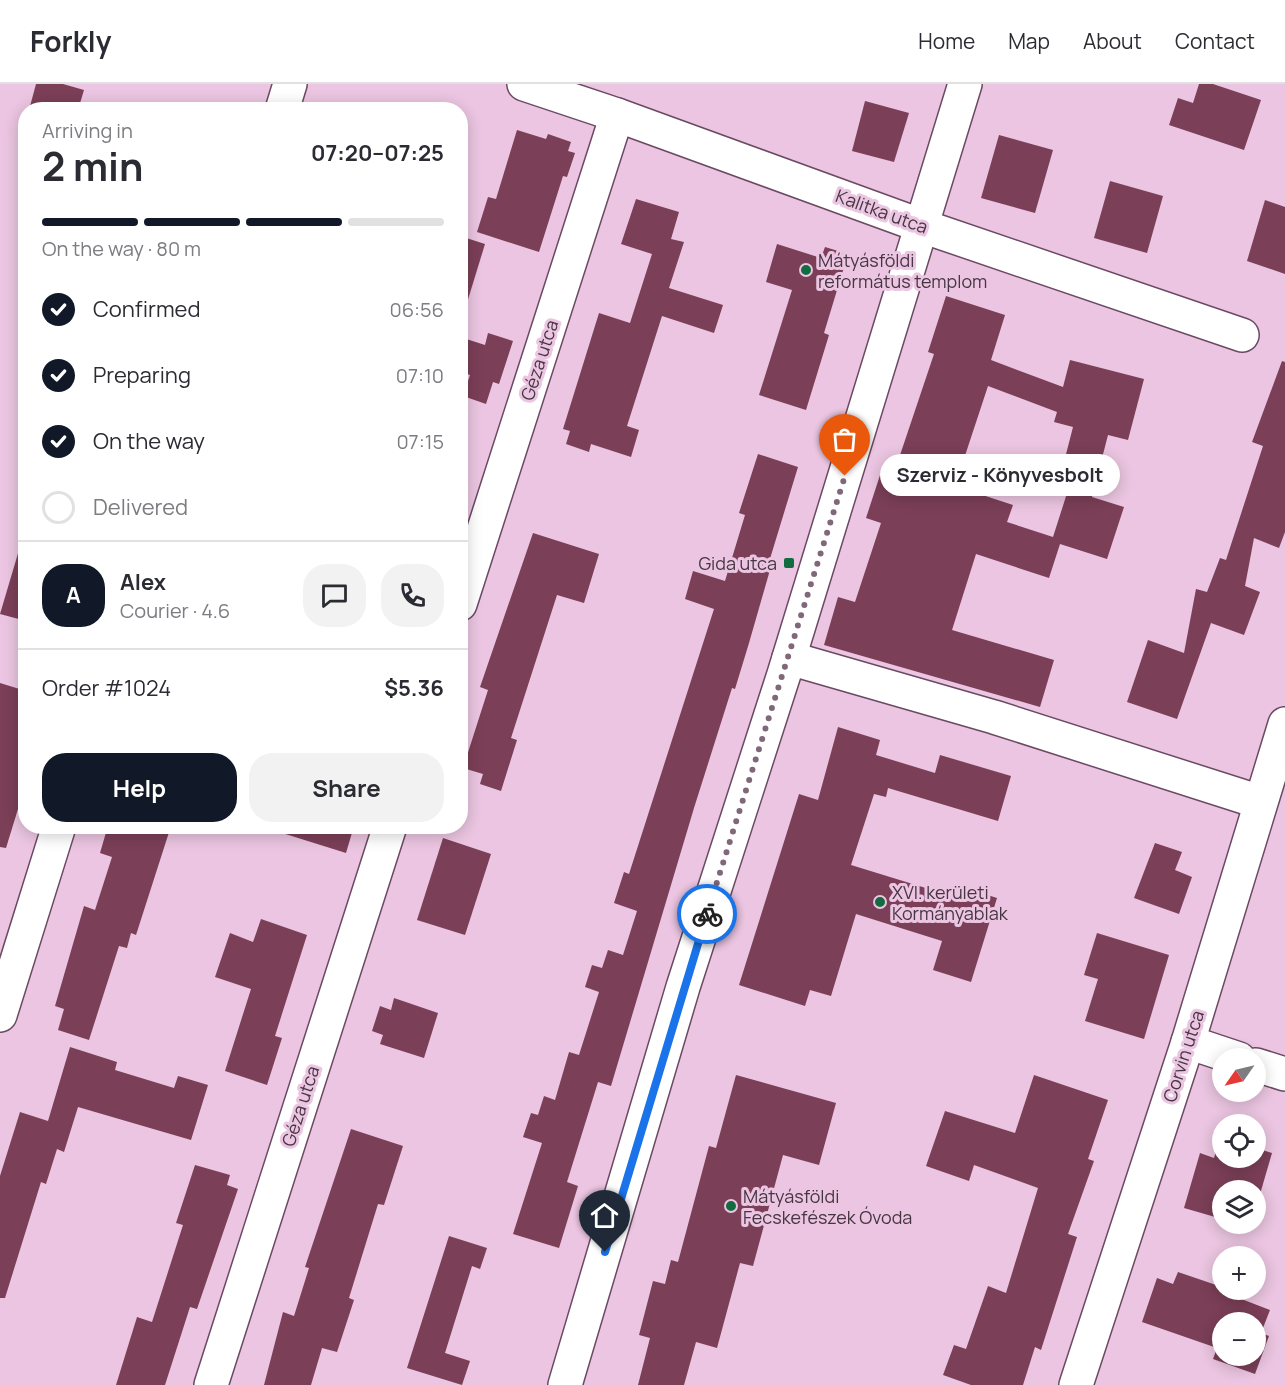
<!DOCTYPE html>
<meta charset="utf-8">
<style>
body{margin:0;font-family:Manrope,sans-serif;background:#f2f2f3;color:#2b2b33;height:100vh;display:flex;flex-direction:column;font-size:22px;white-space:nowrap}
*{box-sizing:border-box;margin:0}
p{font-size:20px;color:#7c7c81}
.icon{flex:none;width:33px;height:33px;fill:none;stroke:currentColor;stroke-width:2;stroke-linecap:round;stroke-linejoin:round}
.map{position:relative;flex:1;overflow:hidden}
.drawer{position:absolute;left:18px;top:18px;width:450px;height:732px;display:flex;flex-direction:column;background:#fff;border-radius:24px;box-shadow:0 3px 15px #0003}
.drawer>*{flex:none}
.needle{width:39px;rotate:236deg}
.buttons{position:absolute;left:1212px;top:964px;display:grid;gap:12px}
.buttons a{display:grid;place-items:center;width:54px;height:54px;border-radius:50%;background:#fff;box-shadow:0 3px 15px #0003;font-size:30px}
.pin{position:absolute;display:grid;place-items:center;width:51px;height:51px;color:#fff;margin:-62px -26px;border-radius:50% 50% 50% 0;rotate:-45deg;box-shadow:0 0 6px #0007}
.pin .icon{rotate:45deg}
.courier{position:absolute;display:grid;place-items:center;width:60px;height:60px;margin:-30px;border:4px solid #1a73e8;border-radius:50%;background:#fff;color:#222;box-shadow:0 2px 8px #0007}
.bubble{position:absolute;height:42px;border-radius:21px;background:#fff;box-shadow:0 3px 15px #0003;font-size:20px;font-weight:700;line-height:42px;text-align:center}
.overview em{font-style:normal;font-weight:700}
.overview div{display:flex;flex-direction:column-reverse}
.overview{display:flex;align-items:center;justify-content:space-between;height:102px;padding:0 24px}
h1{font-size:39px;font-weight:700;line-height:45px}
.bar{display:grid;grid-template-columns:repeat(4,1fr);gap:9px 6px;align-content:center;height:72px;padding:0 24px}
.bar i{height:8px;border-radius:4px;background:#e1e1e2}
.bar .active{background:#111827}
.bar p{grid-column:span 4}
.line{display:flex;align-items:center;gap:15px;padding:0 24px;border-top:2px solid #e1e1e2}
.line div{flex:1}
.round{display:grid;place-items:center;flex:none;width:63px;height:63px;border-radius:24px;background:#f2f2f3}
ol{padding:0 24px;list-style:none}
li{display:flex;align-items:center;gap:18px;height:66px}
li p{margin-inline-start:auto}
li .icon{padding:6px;border-radius:50%;background:#111827;color:#fff;stroke-width:4}
li:last-child{color:#7c7c81}
li i{width:33px;height:33px;border:3px solid #e1e1e2;border-radius:50%}
.action{display:flex;gap:12px;margin-top:auto;padding:12px 24px}
.action a{flex:1;height:69px;border-radius:24px;background:#111827;color:#fff;font-size:24px;font-weight:700;line-height:69px;text-align:center}
.action a+a{background:#f2f2f3;color:#2b2b33}
header{display:flex;align-items:center;gap:36px;box-sizing:border-box;height:84px;padding:0 30px;background:#fff;border-bottom:2px solid #e1e1e2}
header strong{font-size:28px}
nav{display:flex;gap:33px;margin-inline-start:auto;font-size:21px}
.map>svg:first-child{display:block}
.building{fill:#7b3f57;fill-rule:evenodd}
.lines{fill:none;stroke-linecap:round;stroke-linejoin:round}
.minor-casing{stroke:#6a4a62;stroke-width:36}
.minor{stroke:#fff;stroke-width:33}
.done{stroke:#80687a;stroke-width:6;stroke-dasharray:0 10.8}
.route{stroke:#1a73e8;stroke-width:8}
.poi-dot{fill:#116c40;stroke:#ebc5e1;stroke-width:2}
.labels{text-anchor:middle;dominant-baseline:central;stroke-width:6;stroke-linejoin:round;paint-order:stroke}
.street-label{font-size:18px;fill:#463642;stroke:#ebc5e1}
.poi-label{font-size:18px;fill:#463642;stroke:#ebc5e1;text-anchor:start}
</style>
<header>
<strong>Forkly</strong>
<nav><a>Home</a><a>Map</a><a>About</a><a>Contact</a></nav>
</header>
<div class="map">
<svg width="1285" height="1301" viewBox="0 0 1285 1301">
<rect width="100%" height="100%" fill="#ebc5e1"/>
<g class="building">
<polygon points="36,0 63,0 84,6 78,26 29,26"/>
<polygon points="1199,0 1213,0 1261,16 1244,66 1169,41 1178,14 1193,19"/>
<polygon points="865,17 909,29 894,78 852,67"/>
<polygon points="517,46 546,55 548,50 571,58 568,67 575,69 567,93 563,92 539,168 477,148 488,113 496,115"/>
<polygon points="999,51 1053,66 1035,129 981,114"/>
<polygon points="1110,97 1163,112 1147,169 1094,154"/>
<polygon points="636,115 679,128 671,155 684,158 669,204 723,221 714,249 662,232 627,342 639,346 631,373 591,360 589,368 566,360 570,347 563,345 599,229 630,239 652,170 621,160"/>
<polygon points="1265,116 1285,123 1285,190 1247,177"/>
<polygon points="460,152 485,160 466,222 460,221"/>
<polygon points="777,160 821,174 825,163 848,170 824,249 829,251 806,326 759,311 792,206 766,198"/>
<path d="M946 212 1005 231 991 276 1063 303 1070 276 1144 295 1128 356 1108 351 1092 413 1124 423 1107 475 1060 460 1049 494 976 470 952 546 1054 576 1040 623 824 561 838 513 855 518 881 439 866 434 884 379 896 383 934 270 928 268ZM988 302 1057 328 1054 338 1073 343 1064 378 1076 381 1053 453 1007 438 1013 421 955 402Z"/>
<polygon points="488,249 513,257 499,300 493,298 486,320 463,312 470,291 460,288 460,253 485,261"/>
<polygon points="1282,277 1285,278 1285,448 1279,464 1254,454 1245,502 1260,508 1244,551 1211,539 1177,635 1127,618 1148,556 1184,569 1196,505 1207,508 1220,474 1226,476 1263,362 1252,358"/>
<polygon points="758,370 798,383 769,478 772,479 749,559 735,605 732,604 694,724 611,1002 598,998 567,1098 578,1102 559,1164 513,1150 542,1059 523,1053 531,1029 538,1031 544,1012 555,1016 569,968 579,971 599,908 585,903 592,881 602,884 608,866 623,871 637,827 614,819 624,788 629,790 714,525 685,515 693,487 725,497 745,431 739,429"/>
<polygon points="533,449 599,470 584,519 557,511 511,654 517,656 501,707 480,700 483,690 463,684 488,606 480,603"/>
<polygon points="19,466 26,467 26,537 0,530"/>
<polygon points="0,599 26,607 26,699 6,764 0,763"/>
<polygon points="838,643 880,656 876,671 935,689 940,671 1011,692 998,737 888,704 886,713 874,710 851,781 955,813 959,802 997,814 971,898 933,886 942,857 856,830 831,912 810,906 805,922 739,901 799,710 818,716"/>
<polygon points="120,742 171,742 136,851 131,849 127,864 119,862 89,956 58,946 64,925 55,922 84,822 95,826 112,773 100,769 107,745 118,749"/>
<polygon points="279,742 354,742 346,769 279,748"/>
<polygon points="443,754 491,770 465,851 417,836"/>
<polygon points="1155,759 1182,768 1175,786 1192,793 1179,830 1134,814"/>
<polygon points="261,835 307,851 275,952 282,954 267,1001 225,987 251,905 215,893 230,849 253,858"/>
<polygon points="1097,849 1169,871 1144,955 1085,937 1098,895 1084,891"/>
<polygon points="394,914 438,929 424,974 380,960 383,951 372,947 380,922 391,926"/>
<polygon points="70,963 117,978 115,986 174,1004 178,992 208,1001 191,1056 78,1023 64,1068 57,1065 46,1100 41,1098 5,1214 0,1214 0,1092 20,1028 48,1037"/>
<polygon points="736,991 836,1019 819,1081 783,1071 753,1182 740,1179 717,1264 696,1258 684,1301 638,1301 650,1254 639,1251 653,1197 665,1200 671,1176 678,1178 709,1062 716,1064"/>
<polygon points="1034,991 1108,1016 1088,1075 1094,1077 1068,1150 1077,1153 1041,1266 1035,1263 1023,1301 971,1301 943,1291 954,1261 966,1265 988,1202 1006,1209 1038,1104 974,1081 969,1097 926,1082 945,1027 1015,1049"/>
<polygon points="351,1045 403,1062 384,1121 378,1120 349,1214 354,1216 337,1268 322,1264 311,1301 264,1301 283,1228 294,1232 309,1184 305,1183"/>
<polygon points="1220,1054 1222,1055 1222,1074 1256,1074 1256,1064 1272,1069 1256,1124 1256,1107 1222,1107 1222,1135 1184,1124 1200,1069 1214,1074"/>
<polygon points="195,1081 230,1091 227,1101 238,1105 197,1225 190,1223 165,1301 116,1301 137,1233 152,1238 183,1141 176,1139"/>
<polygon points="449,1152 487,1164 480,1185 472,1182 445,1269 470,1277 462,1301 407,1284"/>
<path d="M1178 1188 1222 1203V1206L1232 1207 1231 1211 1270 1226 1261 1249 1269 1252 1255 1290 1213 1275 1217 1264 1142 1238 1157 1194 1173 1200ZM1222 1239H1256V1272H1222Z"/>
</g>
<g class="lines">
<g class="minor-casing">
<g id="minor">
<polyline points="524,0 617,31 922,142 1242,251"/>
<polyline points="282,26 290,0"/>
<polyline points="460,520 617,31"/>
<polyline points="789,574 994,633 1260,718"/>
<polyline points="0,931 59,742"/>
<polyline points="1188,958 1239,975"/>
<polyline points="1256,981 1285,990"/>
<polyline points="211,1301 390,742"/>
<polyline points="565,1301 683,903 784,590 965,0"/>
<polyline points="1076,1301 1188,958 1285,640"/>
</g>
</g>
<use href="#minor" class="minor"/>
</g>
<g class="lines">
<polyline class="done" points="707,830 845,392"/>
<polyline class="route" points="605,1168 707,830"/>
</g>
<g class="poi-dot">
<circle cx="806" cy="186" r="6"/>
<rect x="783" y="473" width="12" height="12" rx="3"/>
<circle cx="880" cy="818" r="6"/>
<circle cx="731" cy="1122" r="6"/>
</g>
<g class="labels">
<g class="street-label">
<text transform="translate(882 127) rotate(20)">Kalitka utca</text>
<text transform="translate(539 276) rotate(-72)">Géza utca</text>
<text transform="translate(1183 972) rotate(-72)">Corvin utca</text>
<text transform="translate(300 1022) rotate(-72)">Géza utca</text>
</g>
<g class="poi-label">
<text x="818" y="176">Mátyásföldi<tspan x="818" dy="21">református templom</tspan></text>
<text x="777" y="479" text-anchor="end">Gida utca</text>
<text x="892" y="808">XVI. kerületi<tspan x="892" dy="21">Kormányablak</tspan></text>
<text x="743" y="1112">Mátyásföldi<tspan x="743" dy="21">Fecskefészek Óvoda</tspan></text>
</g>
</g>
</svg>
<div class="buttons">
<a><svg class="needle" viewBox="-14 -14 28 28"><path d="M0-13l5 13h-10z" fill="#e53935"/><path d="M0 13l5-13h-10z" fill="#7c7c81"/></svg></a>
<a><svg class="icon" aria-label="locate" viewBox="0 0 24 24"><circle cx="12" cy="12" r="6"/><path d="M12 2v4M12 18v4M2 12h4M18 12h4"/></svg></a>
<a><svg class="icon" aria-label="layers" viewBox="0 0 24 24"><path d="M12 4l9 5-9 5-9-5zM3 14l9 5 9-5"/></svg></a>
<a>+</a>
<a>−</a>
</div>
<div class="pin" style="left:845px;top:392px;background:#ea580c"><svg class="icon" aria-label="bag" viewBox="0 0 24 24"><path d="M5 8h14l-1 12H6zM9 8a3 3 0 0 1 6 0"/></svg></div>
<div class="pin" style="left:605px;top:1168px;background:#1f2937"><svg class="icon" aria-label="home" viewBox="0 0 24 24"><path d="M3 11l9-7 9 7M6 9v11h12V9"/></svg></div>
<div class="courier" style="left:707px;top:830px"><svg class="icon" aria-label="bike" viewBox="0 0 24 24"><circle cx="6" cy="16" r="4"/><circle cx="18" cy="16" r="4"/><path d="M6 16l4-8h5l3 8M10 8l3 8H6M13 5h3"/></svg></div>
<div class="bubble" style="left:880px;top:370px;width:240px">Szerviz - Könyvesbolt</div>
<section class="drawer">
<div class="overview"><div><h1>2 min</h1><p>Arriving in</p></div><em>07:20–07:25</em></div>
<div class="bar"><i class="active"></i><i class="active"></i><i class="active"></i><i></i><p>On the way · 80 m</p></div>
<ol>
<li><svg class="icon" aria-label="check" viewBox="0 0 24 24"><path d="M5 12l5 5 9-10"/></svg>Confirmed<p>06:56</p></li>
<li><svg class="icon" aria-label="check" viewBox="0 0 24 24"><path d="M5 12l5 5 9-10"/></svg>Preparing<p>07:10</p></li>
<li><svg class="icon" aria-label="check" viewBox="0 0 24 24"><path d="M5 12l5 5 9-10"/></svg>On the way<p>07:15</p></li>
<li><i></i>Delivered</li>
</ol>
<div class="line" style="height:108px"><b class="round" style="background:#111827;color:#fff">A</b><div><b>Alex</b><p>Courier · 4.6</p></div><a class="round"><svg class="icon" aria-label="chat" viewBox="0 0 24 24"><path d="M4 5h16v11H9l-5 4z"/></svg></a><a class="round"><svg class="icon" aria-label="phone" viewBox="0 0 24 24"><path d="M5 4h4l2 5-3 2q2 4 5 5l2-3 5 2v4C11 20 4 13 5 4z"/></svg></a></div>
<div class="line" style="height:78px"><div>Order #1024</div><b>$5.36</b></div>
<div class="action"><a>Help</a><a>Share</a></div>
</section>
</div>
